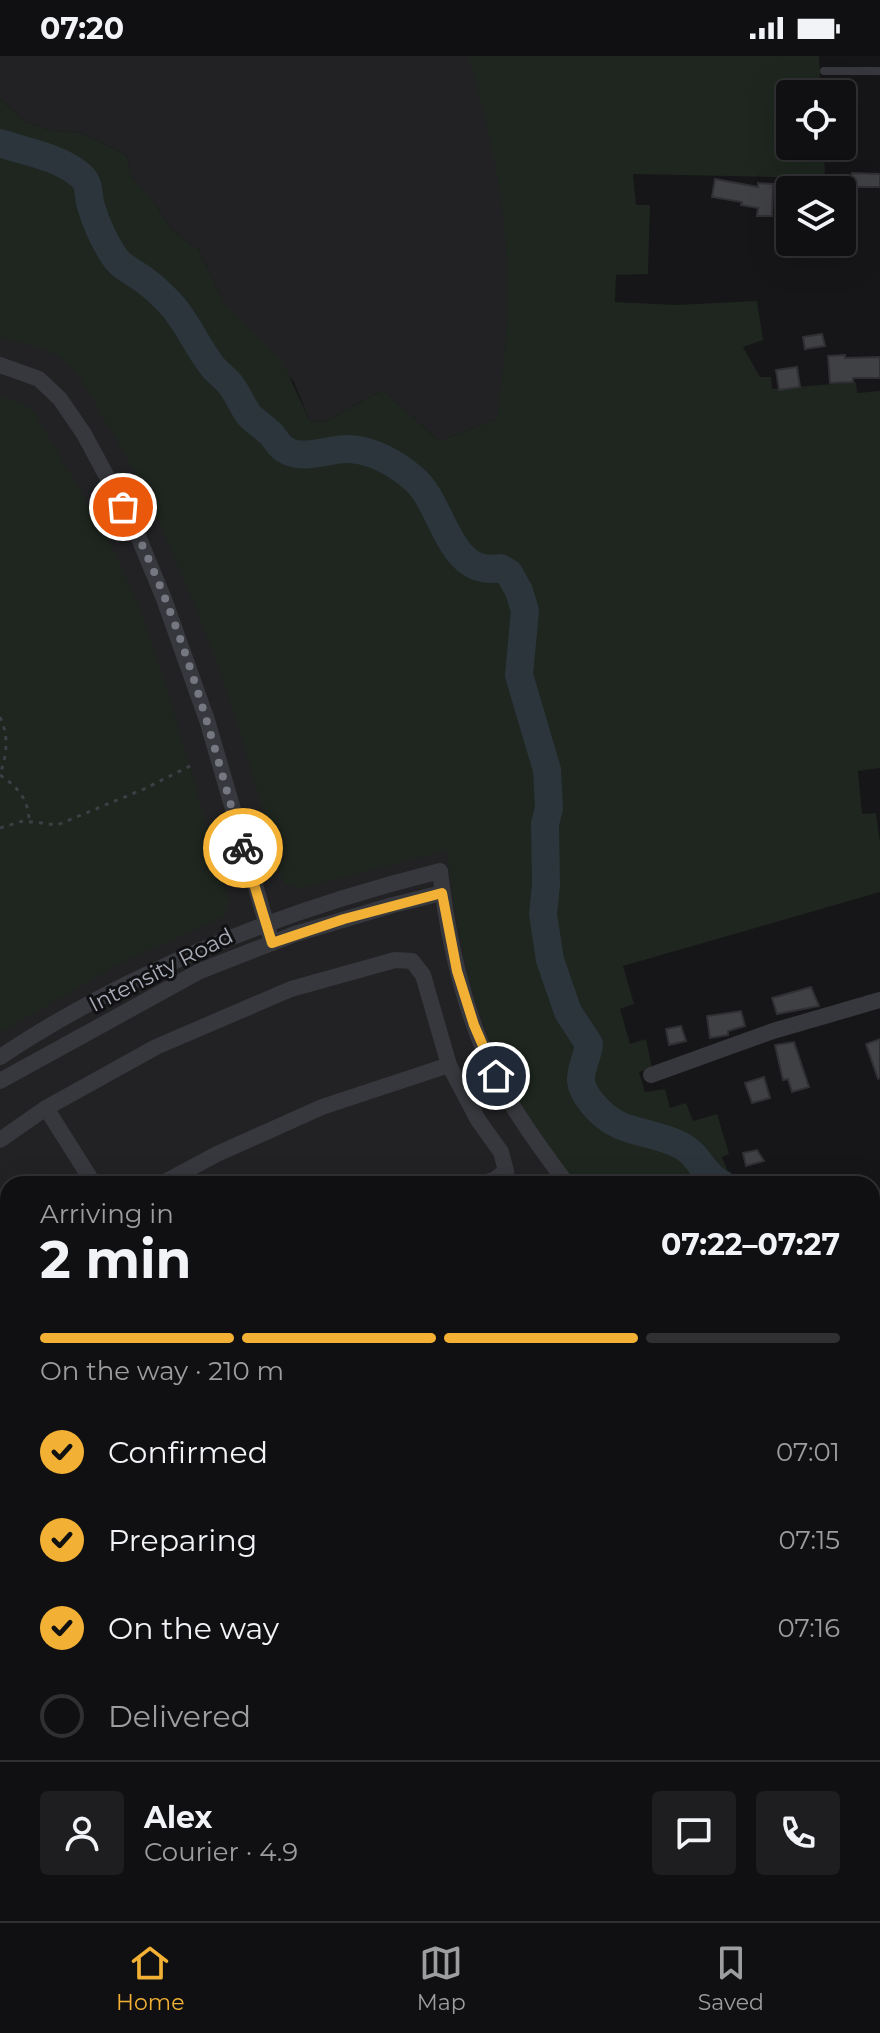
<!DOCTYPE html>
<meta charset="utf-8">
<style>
body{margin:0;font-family:Montserrat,sans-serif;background:#1e1e20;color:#f1f3f6;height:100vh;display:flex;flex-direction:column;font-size:30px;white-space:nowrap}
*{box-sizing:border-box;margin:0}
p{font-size:26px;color:#9c9d9f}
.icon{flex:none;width:44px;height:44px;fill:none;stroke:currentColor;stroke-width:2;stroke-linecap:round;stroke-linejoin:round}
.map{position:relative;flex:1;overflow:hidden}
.details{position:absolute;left:0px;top:1120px;width:880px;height:746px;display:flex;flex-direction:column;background:#101012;border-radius:24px 24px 0 0;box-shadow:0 8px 32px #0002,0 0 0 2px #303032}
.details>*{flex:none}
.controls{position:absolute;left:776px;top:24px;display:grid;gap:16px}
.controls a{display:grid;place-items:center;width:80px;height:80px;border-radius:8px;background:#101012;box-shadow:0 8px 32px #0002,0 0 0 2px #303032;font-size:40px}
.pin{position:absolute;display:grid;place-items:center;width:68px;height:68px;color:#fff;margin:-34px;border:4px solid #fff;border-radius:50%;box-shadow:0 2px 8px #0007}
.courier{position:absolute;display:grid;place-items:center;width:80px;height:80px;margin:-40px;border:6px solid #f2b134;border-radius:50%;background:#fff;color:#222;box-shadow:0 2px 10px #0007}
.headline em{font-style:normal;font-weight:700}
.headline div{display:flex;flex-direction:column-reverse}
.headline{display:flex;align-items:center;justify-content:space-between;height:136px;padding:0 40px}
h1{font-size:52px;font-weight:700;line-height:60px}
.bar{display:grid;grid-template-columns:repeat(4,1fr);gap:12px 8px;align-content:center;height:96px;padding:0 40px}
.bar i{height:10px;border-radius:6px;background:#303032}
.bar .on{background:#f2b134}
.bar p{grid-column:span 4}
.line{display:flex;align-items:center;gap:20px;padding:0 40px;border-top:2px solid #303032}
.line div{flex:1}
.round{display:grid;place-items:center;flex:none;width:84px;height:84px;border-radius:8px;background:#1e1e20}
ol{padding:0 40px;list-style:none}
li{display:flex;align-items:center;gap:24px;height:88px}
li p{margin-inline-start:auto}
li .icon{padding:8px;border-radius:50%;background:#f2b134;color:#111;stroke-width:4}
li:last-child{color:#9c9d9f}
li i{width:44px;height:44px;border:4px solid #303032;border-radius:50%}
.status{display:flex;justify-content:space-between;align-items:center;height:56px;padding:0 40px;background:#101012;direction:ltr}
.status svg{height:22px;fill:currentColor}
.dock{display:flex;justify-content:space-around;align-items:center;height:112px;border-top:2px solid #303032;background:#101012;font-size:22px;color:#9c9d9f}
.dock a{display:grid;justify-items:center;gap:4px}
.dock .on{color:#f2b134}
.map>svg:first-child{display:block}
.built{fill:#222225}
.green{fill:#1e261f}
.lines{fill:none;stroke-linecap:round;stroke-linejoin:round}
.river{stroke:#2c353c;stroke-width:28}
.building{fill:#404145;stroke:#303034;stroke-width:2}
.path{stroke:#3d3f44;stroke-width:3;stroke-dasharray:4 6;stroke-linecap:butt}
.service{stroke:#37383d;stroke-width:8}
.minor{stroke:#37383d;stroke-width:16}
.secondary{stroke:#45474d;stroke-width:24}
.done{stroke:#757880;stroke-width:8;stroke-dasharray:0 14.4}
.route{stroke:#f2b134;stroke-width:10}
.labels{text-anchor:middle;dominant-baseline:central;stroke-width:6;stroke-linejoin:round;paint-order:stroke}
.street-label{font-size:22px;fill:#a8adb8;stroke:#111113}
</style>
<div class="status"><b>07:20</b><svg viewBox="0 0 49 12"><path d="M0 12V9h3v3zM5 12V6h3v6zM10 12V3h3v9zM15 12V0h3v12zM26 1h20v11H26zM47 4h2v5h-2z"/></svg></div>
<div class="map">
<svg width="880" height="1865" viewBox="0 0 880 1865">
<rect width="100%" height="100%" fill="#161618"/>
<g class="built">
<polygon points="0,0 601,0 532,350 439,385 383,334 324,366 310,365 294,326 225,249 198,193 173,175 154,146 140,133 130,118 127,99 81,77 54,75 25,66 0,43"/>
<polygon points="0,118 150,287 644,1128 8,1128 8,1593 0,1588"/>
<polygon points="872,1378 880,1403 880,1865 175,1865 176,1858 872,1858"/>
<polygon points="0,1658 8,1660 8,1811 2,1831 8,1833 8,1858 164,1858 163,1865 0,1865"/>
</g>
<g class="green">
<path d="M468 0H819L821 38H790V90H824L825 122 633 118 636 149H650L648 218 616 219 615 246 676 249 757 245 763 284 743 291 760 321H771L772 333 856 326 857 337 880 335V712L858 715 862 758 876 757 880 787V836L623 910 634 948 620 953 630 988 646 983 652 1012 639 1016 645 1036 665 1033 670 1052 686 1047 693 1065 717 1058 729 1098 722 1101 728 1116 717 1128H576L568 1118C487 1012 461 925 447 794L300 833 285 827 279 817 263 752 223 623 199 560 147 437 78 318 58 300 46 294 0 281V43L25 66 54 75 81 77 127 99 130 118 154 146 173 175 198 193 225 249 281 303 310 365 324 366 383 334 439 385 497 363C517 226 508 132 468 0Z"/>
<polygon points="0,340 21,346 34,356 107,480 137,546 165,625 229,847 224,861 121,907 0,977"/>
<polygon points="0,1588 8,1593 8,1660 0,1658"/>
</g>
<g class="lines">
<g class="river">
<path d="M0 87C26 96 56 100 79 118 91 127 87 137 91 150 96 167 104 185 114 200 121 212 136 217 147 226 155 232 162 239 169 246 188 266 196 290 213 311 218 317 225 322 230 328 238 338 242 350 249 359 256 367 266 372 272 379 276 384 279 390 284 393 302 406 329 392 349 393 373 394 397 408 414 423 444 448 448 522 500 512L509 517 519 535 525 555 519 619 547 714 549 752 545 768 546 829 543 858 550 904 568 956 589 988C588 1000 580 1013 581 1025 582 1034 587 1041 592 1047 619 1081 648 1072 682 1090 699 1099 703 1119 722 1128"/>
<polyline points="872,1250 880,1260"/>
</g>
</g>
<g class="building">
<polygon points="852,117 880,118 880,131 852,131"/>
<polygon points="715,123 758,131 758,127 773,128 772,160 757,160 758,152 741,149 742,146 712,141"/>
<polygon points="822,278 825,290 805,293 803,281"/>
<polygon points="845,299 845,302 880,301 880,322 853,322 853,326 830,327 828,300"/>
<polygon points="797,311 800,331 779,334 776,314"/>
<polygon points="811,931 819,950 777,958 772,942"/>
<polygon points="741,955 745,970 728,975 728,979 710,982 707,960"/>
<polygon points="681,970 686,985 669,989 666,973"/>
<polygon points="880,983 880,1022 878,1023 866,988"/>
<polygon points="794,986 809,1031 792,1036 788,1023 783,1024 775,989"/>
<polygon points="764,1021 770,1042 752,1047 745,1027"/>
<polygon points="757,1094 764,1105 746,1110 743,1097"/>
</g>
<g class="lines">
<g class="path">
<path d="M0 661C9 680 7 699 0 718"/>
<path d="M0 719C18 731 29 744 29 766"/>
<polyline points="0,772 23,765 57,769 144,733 194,708"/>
</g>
<g class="service">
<polyline points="824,15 880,15"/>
<polyline points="6,1852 8,1852"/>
<polyline points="26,1858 48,1865"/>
</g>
<g class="minor">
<polyline points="0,309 39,323 60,343 84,378 136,475 164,543 207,664 272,887"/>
<path d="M0 1001C134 912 284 854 440 815 448 885 464 957 496 1021 516 1059 542 1094 567 1128"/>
<polyline points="651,1019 773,975 880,944"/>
<polyline points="0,1025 200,915 295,878 393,849 442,837"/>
<polyline points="46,1052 94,1128"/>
<polyline points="0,1084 46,1052 156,991 291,933 395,904 412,905 423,919 449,1009 478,1064 501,1096 506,1115 494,1124 479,1128"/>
<polyline points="161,1128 217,1098 322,1051 449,1009"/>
<polyline points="0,1245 8,1236"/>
<polyline points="0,1436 8,1424"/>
<polyline points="872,1476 880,1506"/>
<polyline points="872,1702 880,1672"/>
<polyline points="316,1858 318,1865"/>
<polyline points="443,1858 444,1865"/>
<polyline points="567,1858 568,1865"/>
<polyline points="648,1858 649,1865"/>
<polyline points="803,1858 804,1865"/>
<polyline points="365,1865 394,1858"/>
<polyline points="837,1865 837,1858"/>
</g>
<g class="secondary">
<polyline points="0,1556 8,1560"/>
<polyline points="271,1858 273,1865"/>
</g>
</g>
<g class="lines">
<path class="done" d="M123 451C180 557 210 676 243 792"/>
<polyline class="route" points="243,792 272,887 344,863 442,837 457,915 474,969 496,1020"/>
</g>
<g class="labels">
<g class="street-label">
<text transform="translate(161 914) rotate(-27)">Intensity Road</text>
</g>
</g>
</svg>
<div class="controls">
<a><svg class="icon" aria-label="locate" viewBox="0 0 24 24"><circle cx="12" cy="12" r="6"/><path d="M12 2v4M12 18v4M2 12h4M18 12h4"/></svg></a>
<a><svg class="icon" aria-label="layers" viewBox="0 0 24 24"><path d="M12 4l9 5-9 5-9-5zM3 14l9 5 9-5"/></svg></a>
</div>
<div class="pin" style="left:123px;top:451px;background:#ea580c"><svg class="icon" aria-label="bag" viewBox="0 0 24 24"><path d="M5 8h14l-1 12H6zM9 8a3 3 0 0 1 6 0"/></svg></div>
<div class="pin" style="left:496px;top:1020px;background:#1f2937"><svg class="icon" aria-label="home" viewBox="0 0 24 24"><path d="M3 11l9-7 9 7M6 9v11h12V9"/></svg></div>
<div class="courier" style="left:243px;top:792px"><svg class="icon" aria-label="bike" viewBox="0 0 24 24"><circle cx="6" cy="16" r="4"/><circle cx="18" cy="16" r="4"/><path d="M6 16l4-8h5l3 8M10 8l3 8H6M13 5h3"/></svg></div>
<section class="details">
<div class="headline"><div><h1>2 min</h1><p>Arriving in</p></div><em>07:22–07:27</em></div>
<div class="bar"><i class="on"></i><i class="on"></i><i class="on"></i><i></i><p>On the way · 210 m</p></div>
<ol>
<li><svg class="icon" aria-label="check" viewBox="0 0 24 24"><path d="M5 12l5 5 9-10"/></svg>Confirmed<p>07:01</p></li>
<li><svg class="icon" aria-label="check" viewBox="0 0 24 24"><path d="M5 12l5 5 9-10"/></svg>Preparing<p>07:15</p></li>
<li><svg class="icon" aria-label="check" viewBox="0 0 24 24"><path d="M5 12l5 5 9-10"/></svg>On the way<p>07:16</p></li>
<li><i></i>Delivered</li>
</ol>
<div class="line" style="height:144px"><a class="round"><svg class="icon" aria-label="person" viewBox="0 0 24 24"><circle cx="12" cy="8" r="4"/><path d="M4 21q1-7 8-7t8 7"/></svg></a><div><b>Alex</b><p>Courier · 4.9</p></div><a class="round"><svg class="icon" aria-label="chat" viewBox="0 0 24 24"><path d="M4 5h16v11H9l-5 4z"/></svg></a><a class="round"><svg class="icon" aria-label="phone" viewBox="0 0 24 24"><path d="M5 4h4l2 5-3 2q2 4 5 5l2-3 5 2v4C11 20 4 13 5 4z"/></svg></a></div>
</section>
</div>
<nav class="dock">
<a class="on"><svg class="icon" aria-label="home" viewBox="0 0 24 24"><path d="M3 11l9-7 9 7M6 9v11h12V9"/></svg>Home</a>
<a><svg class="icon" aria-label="map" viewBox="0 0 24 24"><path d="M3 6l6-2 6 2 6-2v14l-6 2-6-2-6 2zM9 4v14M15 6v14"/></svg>Map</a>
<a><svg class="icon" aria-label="saved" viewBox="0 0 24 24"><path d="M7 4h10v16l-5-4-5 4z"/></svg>Saved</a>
</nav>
